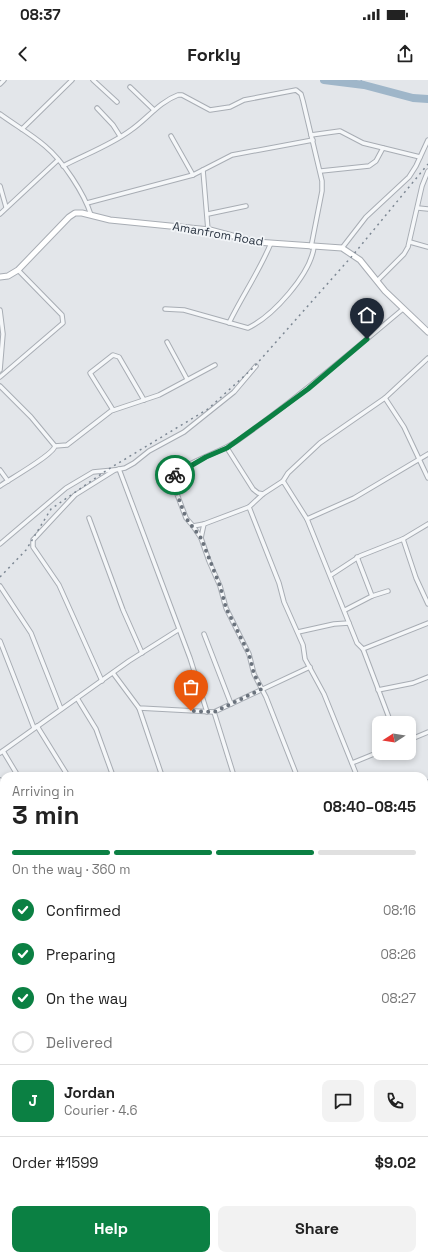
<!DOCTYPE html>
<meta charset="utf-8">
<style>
body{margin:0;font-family:"Space Grotesk",sans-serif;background:#f2f2f2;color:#222;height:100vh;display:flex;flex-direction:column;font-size:15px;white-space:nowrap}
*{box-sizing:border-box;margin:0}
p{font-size:13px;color:#767676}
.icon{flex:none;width:22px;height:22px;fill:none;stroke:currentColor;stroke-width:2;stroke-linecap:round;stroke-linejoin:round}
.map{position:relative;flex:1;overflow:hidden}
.drawer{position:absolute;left:0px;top:692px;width:428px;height:488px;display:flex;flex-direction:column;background:#fff;border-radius:12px 12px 0 0;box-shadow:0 2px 6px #0003}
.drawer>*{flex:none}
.needle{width:26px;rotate:258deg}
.buttons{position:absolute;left:372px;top:636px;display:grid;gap:8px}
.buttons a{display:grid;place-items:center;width:44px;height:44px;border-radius:8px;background:#fff;box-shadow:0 2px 6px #0003;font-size:20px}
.pin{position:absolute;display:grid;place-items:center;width:34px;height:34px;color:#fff;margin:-41px -17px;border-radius:50% 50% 50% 0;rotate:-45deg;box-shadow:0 0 4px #0007}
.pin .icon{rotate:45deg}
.courier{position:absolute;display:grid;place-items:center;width:40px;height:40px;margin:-20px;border:3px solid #0b8043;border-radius:50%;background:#fff;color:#222;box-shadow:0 1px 5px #0007}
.overview em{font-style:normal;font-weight:700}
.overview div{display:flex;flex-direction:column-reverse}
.overview{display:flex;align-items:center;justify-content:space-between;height:68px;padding:0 12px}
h1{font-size:26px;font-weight:700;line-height:30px}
.bar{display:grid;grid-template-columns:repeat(4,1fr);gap:6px 4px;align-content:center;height:48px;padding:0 12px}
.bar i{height:5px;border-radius:3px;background:#e0e0e0}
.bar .current{background:#0b8043}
.bar p{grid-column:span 4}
.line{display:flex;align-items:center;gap:10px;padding:0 12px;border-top:1px solid #e0e0e0}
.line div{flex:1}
.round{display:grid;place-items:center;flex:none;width:42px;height:42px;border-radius:8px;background:#f2f2f2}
ol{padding:0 12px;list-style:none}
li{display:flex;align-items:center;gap:12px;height:44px}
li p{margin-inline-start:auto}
li .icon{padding:4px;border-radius:50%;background:#0b8043;color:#fff;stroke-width:4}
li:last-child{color:#767676}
li i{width:22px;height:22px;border:2px solid #e0e0e0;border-radius:50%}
.cta{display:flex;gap:8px;margin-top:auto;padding:8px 12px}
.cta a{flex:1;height:46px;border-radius:8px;background:#0b8043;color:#fff;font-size:16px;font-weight:700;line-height:46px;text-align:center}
.cta a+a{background:#f2f2f2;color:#222}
.status{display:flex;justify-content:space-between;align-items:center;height:28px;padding:0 20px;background:#fff;direction:ltr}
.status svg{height:11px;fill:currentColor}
header{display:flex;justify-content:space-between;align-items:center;height:52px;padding:0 12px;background:#fff;font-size:18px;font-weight:700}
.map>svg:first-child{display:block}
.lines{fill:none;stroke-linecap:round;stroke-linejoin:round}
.stream{stroke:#9fb6c9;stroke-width:1.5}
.river{stroke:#9fb6c9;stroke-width:8}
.street-casing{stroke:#a8adb4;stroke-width:5.5}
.secondary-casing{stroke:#a8adb4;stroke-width:7}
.street{stroke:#f5f7f9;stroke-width:3.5}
.secondary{stroke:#fff;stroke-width:5}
.rail{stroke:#7c8793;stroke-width:1.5;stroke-dasharray:2 4;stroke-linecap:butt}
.done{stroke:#6b737d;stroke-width:4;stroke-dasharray:0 7.2}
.route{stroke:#0b8043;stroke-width:5}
.labels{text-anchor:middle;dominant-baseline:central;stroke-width:3.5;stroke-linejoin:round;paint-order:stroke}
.street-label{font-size:12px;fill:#2b3542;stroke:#f2f5f8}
</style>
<div class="status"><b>08:37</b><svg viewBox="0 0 49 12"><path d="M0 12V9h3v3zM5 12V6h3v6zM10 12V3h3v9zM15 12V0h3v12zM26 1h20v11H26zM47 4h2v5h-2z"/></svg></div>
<header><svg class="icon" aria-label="back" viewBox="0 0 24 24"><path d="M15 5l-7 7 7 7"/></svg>Forkly<svg class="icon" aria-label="share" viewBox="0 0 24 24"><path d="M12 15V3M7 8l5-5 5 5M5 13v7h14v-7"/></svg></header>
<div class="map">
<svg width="428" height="1180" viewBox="0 0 428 1180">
<rect width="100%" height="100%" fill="#e3e6ea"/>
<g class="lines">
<g class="stream">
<polyline points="361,0 364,5"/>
<polyline points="424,758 428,757"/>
</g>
<polyline class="river" points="324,0 364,5 413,18 428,19"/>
<g class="street-casing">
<g id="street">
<polyline points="93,0 117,22"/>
<polyline points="0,4 4,0"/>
<polyline points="130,7 154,30"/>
<polyline points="97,28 113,45 120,56"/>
<path d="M0 34C15 45 31 54 45 66 63 81 84 113 91 135"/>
<polyline points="22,49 72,0"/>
<polyline points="311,55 340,51 363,63 420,77"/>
<polyline points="171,56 193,95"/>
<path d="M63 86C86 74 111 65 131 50 147 39 159 22 178 15H182L210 30 230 27 244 20 296 10 301 14 303 21 322 101V111L311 167"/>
<polyline points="203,90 208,150"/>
<polyline points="321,91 369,86 376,81 383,68"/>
<polyline points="0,106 6,127"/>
<polyline points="87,123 193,95 232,75 313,60"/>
<polyline points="418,128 428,129"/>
<polyline points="0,134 58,80"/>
<polyline points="208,134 246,126"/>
<polyline points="410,162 428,167"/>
<polyline points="342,168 366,137 409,97 416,86 428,60"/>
<polyline points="377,201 404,174 408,167 422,106 428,91"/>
<path d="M165 229 184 230 248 248C273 236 310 195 314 167"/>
<polyline points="0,230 3,254 0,290"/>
<path d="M229 243C242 216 259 192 271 163"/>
<polyline points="167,262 187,299"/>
<polyline points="0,297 63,243 62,235 18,190"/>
<polyline points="0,306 31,337 55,366"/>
<polyline points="385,318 404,347 428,398"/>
<polyline points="113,330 90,293 113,275 119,277 144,320"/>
<polyline points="227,368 253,409 258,413 263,414"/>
<polyline points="119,389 190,578 207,632"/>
<polyline points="0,390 8,401"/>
<polyline points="283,401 288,393 320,363 385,318 428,278"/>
<path d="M0 406C10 399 53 375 55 366L67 365 111 331 159 315 215 285"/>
<path d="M249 427 204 444 193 446 186 438 171 398C186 381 218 374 237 361 295 320 349 274 403 229"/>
<polyline points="89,438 123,530 142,573"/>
<polyline points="307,439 354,418 428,374"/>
<polyline points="204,444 201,458 209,481 220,506 226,528 249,574 254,594 266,617 297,696"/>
<polyline points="193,446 201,458"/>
<polyline points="403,459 416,498 428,524"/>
<polyline points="0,464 66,408 93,392 114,390"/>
<polyline points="357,477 372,516"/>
<polyline points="331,495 360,476 403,459 428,444"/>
<polyline points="0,506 31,553 61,629"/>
<polyline points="345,530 372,516 388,511"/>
<polyline points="298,552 334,544 349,543"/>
<polyline points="204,554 231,624"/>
<polyline points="0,561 34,648"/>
<polyline points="363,569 391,643"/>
<polyline points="113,593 139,628 214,632 310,587"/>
<polyline points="102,601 59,505 33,467 33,460 75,415 115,390 125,388 134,383 149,371 184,352 234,312 256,286"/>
<polyline points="378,610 413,603 428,597"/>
<polyline points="77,618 96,649 113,696"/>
<polyline points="139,628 162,696"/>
<polyline points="214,632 234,696"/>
<polyline points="37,646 68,696"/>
<polyline points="409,660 428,652"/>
<polyline points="3,671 18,696"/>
<polyline points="0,673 129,581 178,550"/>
<polyline points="352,683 379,672"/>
<polyline points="357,696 324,614 305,579 303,565 284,522 279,503 249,427 263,414 283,401 307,439 357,563 363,569 428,543"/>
<polyline points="0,700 4,706"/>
<polyline points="424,703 428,702"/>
<polyline points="424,755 428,753"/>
<polyline points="0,801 4,798"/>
<polyline points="424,823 428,822"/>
<polyline points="0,836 4,834"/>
<polyline points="424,887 428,885"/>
<polyline points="0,891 4,889"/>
<polyline points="424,934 428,932"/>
<polyline points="0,935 4,933"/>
<polyline points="424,999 428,1011"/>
<polyline points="4,1018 4,1035"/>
<polyline points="0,1058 4,1057"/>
<polyline points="424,1096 428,1094"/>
<polyline points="424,1105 428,1113"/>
<polyline points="12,1176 13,1180"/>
<polyline points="68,1176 69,1180"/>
<polyline points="170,1176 170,1180"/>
<polyline points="224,1176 227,1180"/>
<polyline points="309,1176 310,1180"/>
<polyline points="358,1176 359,1180"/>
<polyline points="396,1176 397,1180"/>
<polyline points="127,1180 137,1176"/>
</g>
</g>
<g class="secondary-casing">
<polyline id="secondary" points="0,197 8,196 18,190 69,137 75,133 82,133 110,140 210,150 256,162 342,168 360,180 385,211 428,252"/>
</g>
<use href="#street" class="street"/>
<use href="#secondary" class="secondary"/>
<polyline class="rail" points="0,497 26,470 51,429 107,390 208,329 253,288 353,175 428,84"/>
</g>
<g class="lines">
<polyline class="done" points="175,395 171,398 172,401 186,438 201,458 220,506 226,528 249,574 254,594 262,609 214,632 191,631"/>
<polyline class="route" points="175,395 206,377 227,368 270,337 308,309 367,259"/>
</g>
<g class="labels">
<g class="street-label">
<text transform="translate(218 154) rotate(10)">Amanfrom Road</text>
</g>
</g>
</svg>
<div class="buttons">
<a><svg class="needle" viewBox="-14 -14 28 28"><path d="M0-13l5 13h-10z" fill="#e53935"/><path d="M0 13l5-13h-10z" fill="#767676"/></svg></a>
</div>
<div class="pin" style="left:191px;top:631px;background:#ea580c"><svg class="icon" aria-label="bag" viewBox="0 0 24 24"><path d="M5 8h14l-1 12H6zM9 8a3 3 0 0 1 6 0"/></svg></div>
<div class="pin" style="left:367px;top:259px;background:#1f2937"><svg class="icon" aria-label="home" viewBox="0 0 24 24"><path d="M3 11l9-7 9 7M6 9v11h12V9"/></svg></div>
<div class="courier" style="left:175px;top:395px"><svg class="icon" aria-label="bike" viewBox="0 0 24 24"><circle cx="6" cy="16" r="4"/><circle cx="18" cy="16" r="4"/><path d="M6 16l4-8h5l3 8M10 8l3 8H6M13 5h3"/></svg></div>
<section class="drawer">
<div class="overview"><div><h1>3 min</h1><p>Arriving in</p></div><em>08:40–08:45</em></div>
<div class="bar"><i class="current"></i><i class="current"></i><i class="current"></i><i></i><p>On the way · 360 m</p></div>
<ol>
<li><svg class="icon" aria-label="check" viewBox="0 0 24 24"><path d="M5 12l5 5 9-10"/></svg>Confirmed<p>08:16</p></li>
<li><svg class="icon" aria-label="check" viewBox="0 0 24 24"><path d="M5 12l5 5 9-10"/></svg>Preparing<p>08:26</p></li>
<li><svg class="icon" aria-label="check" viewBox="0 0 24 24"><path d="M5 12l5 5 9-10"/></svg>On the way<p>08:27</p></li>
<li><i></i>Delivered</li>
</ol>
<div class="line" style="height:72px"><b class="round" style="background:#0b8043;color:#fff">J</b><div><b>Jordan</b><p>Courier · 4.6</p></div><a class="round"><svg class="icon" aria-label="chat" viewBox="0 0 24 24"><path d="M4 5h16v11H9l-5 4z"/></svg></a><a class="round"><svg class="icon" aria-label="phone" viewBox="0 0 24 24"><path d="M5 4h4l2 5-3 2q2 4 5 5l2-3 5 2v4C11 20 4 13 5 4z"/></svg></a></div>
<div class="line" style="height:52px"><div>Order #1599</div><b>$9.02</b></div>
<div class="cta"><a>Help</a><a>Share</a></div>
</section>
</div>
